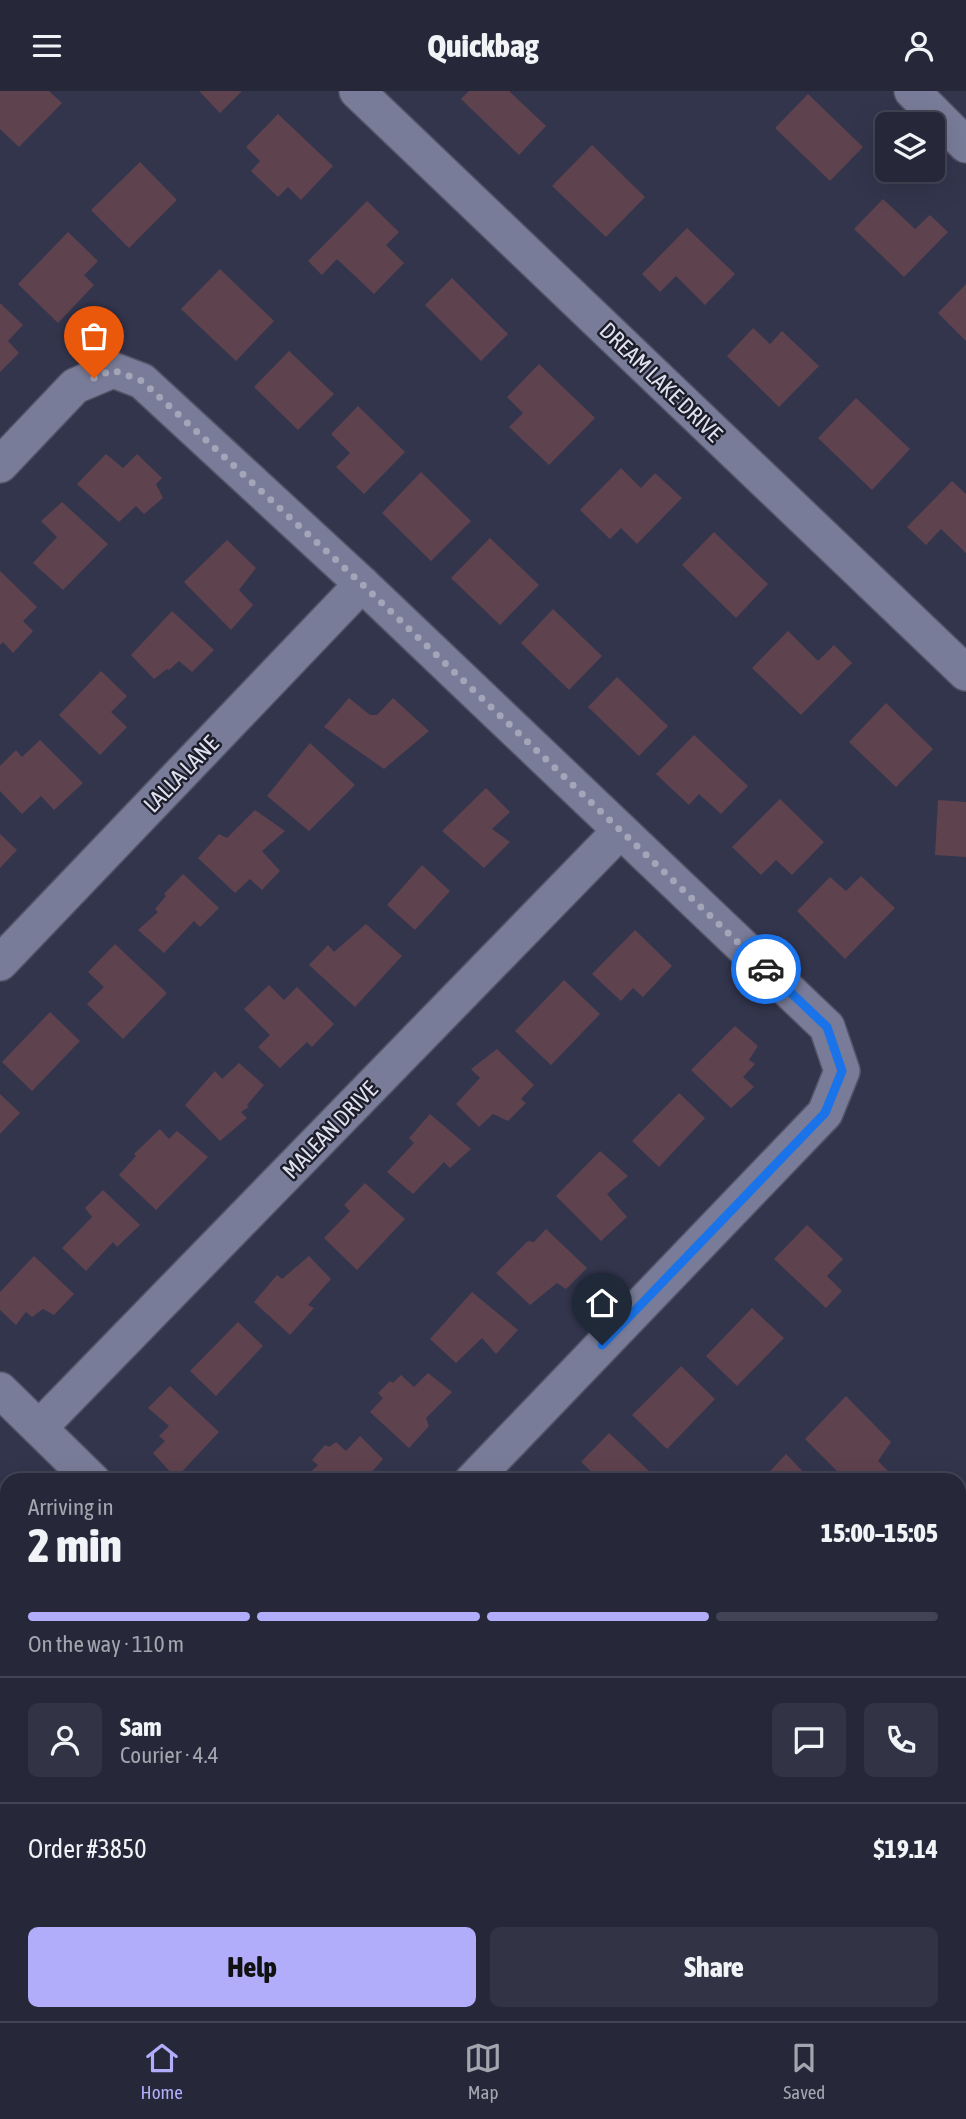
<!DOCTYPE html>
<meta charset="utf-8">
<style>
body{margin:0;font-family:"Asap Condensed",sans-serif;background:#323445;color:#f1f3f6;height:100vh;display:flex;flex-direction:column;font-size:26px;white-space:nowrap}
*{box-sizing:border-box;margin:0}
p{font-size:23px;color:#a4a6af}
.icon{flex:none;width:38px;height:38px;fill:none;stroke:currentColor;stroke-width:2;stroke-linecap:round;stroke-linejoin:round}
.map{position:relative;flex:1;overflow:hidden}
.sheet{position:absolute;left:0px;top:1382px;width:966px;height:548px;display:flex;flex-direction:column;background:#26283a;border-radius:21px 21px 0 0;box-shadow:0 7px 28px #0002,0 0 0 2px #424454}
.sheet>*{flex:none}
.fabs{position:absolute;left:875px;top:21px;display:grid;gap:14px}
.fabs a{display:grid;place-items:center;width:70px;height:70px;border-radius:10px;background:#26283a;box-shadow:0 7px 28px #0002,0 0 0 2px #424454;font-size:35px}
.pin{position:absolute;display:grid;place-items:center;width:60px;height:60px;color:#fff;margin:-72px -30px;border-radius:50% 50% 50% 0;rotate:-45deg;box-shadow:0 0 7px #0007}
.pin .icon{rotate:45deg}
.courier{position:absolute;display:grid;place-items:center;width:70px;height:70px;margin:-35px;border:5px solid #1a73e8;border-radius:50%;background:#fff;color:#222;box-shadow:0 2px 9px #0007}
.overview em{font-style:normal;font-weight:800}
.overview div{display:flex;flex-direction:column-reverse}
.overview{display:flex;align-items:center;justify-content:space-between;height:119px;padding:0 28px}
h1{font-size:46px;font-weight:800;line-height:52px}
.bar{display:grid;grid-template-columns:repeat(4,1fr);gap:10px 7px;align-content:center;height:84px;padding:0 28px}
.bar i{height:9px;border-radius:5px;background:#424454}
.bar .on{background:#b1adfa}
.bar p{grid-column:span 4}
.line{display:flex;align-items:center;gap:18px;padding:0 28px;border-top:2px solid #424454}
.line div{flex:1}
.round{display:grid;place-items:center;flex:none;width:74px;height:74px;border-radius:10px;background:#323445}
.button{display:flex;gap:14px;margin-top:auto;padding:14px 28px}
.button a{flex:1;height:80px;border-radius:10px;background:#b1adfa;color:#111;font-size:28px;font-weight:800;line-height:80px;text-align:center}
.button a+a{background:#323445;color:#f1f3f6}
header{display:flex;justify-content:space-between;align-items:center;height:91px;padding:0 28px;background:#26283a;font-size:32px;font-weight:800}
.tab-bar{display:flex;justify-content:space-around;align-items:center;height:98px;border-top:2px solid #424454;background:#26283a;font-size:19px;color:#a4a6af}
.tab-bar a{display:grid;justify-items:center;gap:4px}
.tab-bar .on{color:#b1adfa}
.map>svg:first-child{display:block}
.water{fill:#0f1e23;stroke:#4d5861;stroke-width:2}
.building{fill:#5e424e}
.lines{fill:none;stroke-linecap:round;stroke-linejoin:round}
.minor-casing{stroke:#525367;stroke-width:38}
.minor{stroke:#797c98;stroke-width:35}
.done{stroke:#a3a5b8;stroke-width:7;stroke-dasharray:0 12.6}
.route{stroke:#1a73e8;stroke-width:9}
.labels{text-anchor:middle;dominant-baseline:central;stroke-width:5;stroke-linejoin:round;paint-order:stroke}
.street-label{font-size:23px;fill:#dfe1f1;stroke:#1c1d29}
</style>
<header><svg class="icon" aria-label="menu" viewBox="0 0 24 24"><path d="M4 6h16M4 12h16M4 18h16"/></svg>Quickbag<svg class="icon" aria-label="person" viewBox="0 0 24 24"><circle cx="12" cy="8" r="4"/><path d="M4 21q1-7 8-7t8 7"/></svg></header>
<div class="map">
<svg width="966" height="1930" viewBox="0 0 966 1930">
<rect width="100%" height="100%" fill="#33354d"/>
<polygon class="water" points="959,1717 966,1717 966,1930 922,1930 919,1923 959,1923"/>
<g class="building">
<polygon points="0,0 49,0 62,12 19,56 0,38"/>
<polygon points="199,0 242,0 220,22"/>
<polygon points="469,0 509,0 546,35 519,64 461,8"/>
<polygon points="808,3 863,56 830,90 775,37"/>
<polygon points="278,23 333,75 301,109 288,96 278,106 251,80 260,70 246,56"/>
<polygon points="592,54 645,106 606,146 552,95"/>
<polygon points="140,71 177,109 129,157 91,119"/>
<polygon points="883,108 915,138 930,124 948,141 904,186 854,138"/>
<polygon points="367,110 399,141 386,154 404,172 374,203 337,168 322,184 308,170"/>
<polygon points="687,137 735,183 705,214 676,185 660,201 642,183"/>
<polygon points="68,141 98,170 84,184 94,194 58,232 18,193"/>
<polygon points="220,178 274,230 236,270 181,218"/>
<polygon points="452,187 508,243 481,270 425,214"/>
<polygon points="966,193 966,250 938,222"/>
<polygon points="0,212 23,234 8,250 19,262 0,281"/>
<polygon points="753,237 770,253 782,240 819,275 779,316 727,265"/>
<polygon points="289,260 334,303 298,339 254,296"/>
<polygon points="539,273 595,327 549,374 509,336 523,322 507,306"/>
<polygon points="856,307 910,358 872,399 818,347"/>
<polygon points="358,315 405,361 364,403 336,376 350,362 331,343"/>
<polygon points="106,363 123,377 137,363 162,387 156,393 163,407 144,423 136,415 119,431 77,393"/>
<polygon points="621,377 641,397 655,382 682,407 637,453 621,437 610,448 580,419"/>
<polygon points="421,381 471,430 431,470 382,422"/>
<polygon points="952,390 966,403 966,462 941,438 926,454 907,436"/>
<polygon points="62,411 108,453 63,499 33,472 57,446 41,430"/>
<polygon points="714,441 768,493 736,527 682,474"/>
<polygon points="490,447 539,494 500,534 451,487"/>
<polygon points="227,449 256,477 239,499 253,514 231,539 184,491"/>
<polygon points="0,480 37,516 23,530 33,540 13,562 3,551 0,554"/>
<polygon points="553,518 602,565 569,599 521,552"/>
<polygon points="172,520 214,559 192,581 179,570 169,579 167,578 154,588 131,564"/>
<polygon points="788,540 818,570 834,554 852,572 801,624 752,577"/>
<polygon points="101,580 127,605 111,621 127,636 100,664 59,624"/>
<polygon points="617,586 668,635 639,665 588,616"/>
<polygon points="349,607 370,624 377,624 393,607 429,640 384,678 324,636"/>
<polygon points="886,612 933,658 896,696 849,651"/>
<polygon points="694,644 748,695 721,723 699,703 689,714 656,683"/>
<polygon points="40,649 83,692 54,719 41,705 22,723 0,700 0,675 16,659 22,666"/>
<polygon points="310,652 355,694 309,740 267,705"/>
<polygon points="486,697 510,721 492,738 510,751 484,777 442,740"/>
<polygon points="780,708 824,751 792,784 776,769 761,784 732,756"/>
<polygon points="938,709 966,711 966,766 935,764"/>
<polygon points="255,719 285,740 262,760 280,780 262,799 250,788 235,802 198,767 219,743 227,747"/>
<polygon points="0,743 17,759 0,777"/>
<polygon points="422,774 450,800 415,839 387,814"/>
<polygon points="183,783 219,817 200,836 194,830 164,862 138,839 158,821 155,818 166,805 164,803"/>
<polygon points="861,785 895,817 845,868 797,820 830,786 846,800"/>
<polygon points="366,833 402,865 355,916 309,874 328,854 334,861"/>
<polygon points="635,839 672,875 643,906 633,897 621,910 592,883"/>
<polygon points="115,853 167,902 123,948 87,913 104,896 88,881"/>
<polygon points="564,889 600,923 551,974 515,940"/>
<polygon points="269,894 284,909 297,896 334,933 312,956 307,951 280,977 258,956 270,944 244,918"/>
<polygon points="50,921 80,950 32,1000 2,971"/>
<polygon points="735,935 758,955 749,969 755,973 743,986 754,996 731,1017 691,979"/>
<polygon points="497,958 534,994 521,1008 526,1012 508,1030 493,1023 479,1036 456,1013 480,987 471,978"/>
<polygon points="239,972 264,994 247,1014 249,1016 241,1021 247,1027 220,1050 185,1014 215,980 222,988"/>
<polygon points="679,1002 705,1027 659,1076 632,1050"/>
<polygon points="0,1003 20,1022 0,1043"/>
<polygon points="430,1023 471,1058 450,1077 444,1071 413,1103 387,1081 414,1052 409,1047"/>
<polygon points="160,1038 169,1048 177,1040 208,1066 156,1119 119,1084 136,1065 134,1063"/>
<polygon points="600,1060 628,1085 607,1103 627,1126 601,1150 556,1105"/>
<polygon points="365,1092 405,1128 357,1179 324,1147 350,1120 344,1114"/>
<polygon points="103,1099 140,1134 117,1156 113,1151 86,1180 62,1157 92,1126 85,1117"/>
<polygon points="807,1134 843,1168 827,1185 842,1200 826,1217 774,1168"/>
<polygon points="546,1138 587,1177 566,1198 557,1192 530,1214 496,1182 528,1150 534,1151"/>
<polygon points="34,1165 74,1203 54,1224 43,1218 32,1226 26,1221 16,1234 0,1219 0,1201"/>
<polygon points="309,1165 331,1188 308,1214 314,1217 290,1244 254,1211 277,1184 282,1188"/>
<polygon points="472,1201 518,1239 496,1263 482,1247 456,1272 430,1248"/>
<polygon points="752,1217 784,1247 737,1295 706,1265"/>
<polygon points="238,1231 263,1255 216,1305 190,1280"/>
<polygon points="681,1275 715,1308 667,1358 632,1324"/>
<polygon points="428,1282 452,1301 426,1327 429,1335 409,1357 370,1321 383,1307 378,1302 390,1290 393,1292 401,1284 414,1296"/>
<polygon points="170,1295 219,1341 176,1387 153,1362 165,1350 159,1345 169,1335 148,1317"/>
<polygon points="846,1305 891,1351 878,1370 893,1385 887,1390 847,1390 805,1348"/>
<polygon points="609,1342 649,1380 640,1390 592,1390 596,1385 581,1371"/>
<polygon points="360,1345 383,1368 364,1390 301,1390 318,1374 312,1369 325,1354 329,1356 336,1351 346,1360"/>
<polygon points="786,1363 812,1390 761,1390"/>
<polygon points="959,1510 966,1515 966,1562 959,1569"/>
<polygon points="0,1586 7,1593 7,1624 0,1631"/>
<polygon points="7,1640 7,1700 0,1693 0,1688 7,1680 0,1674 2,1668 0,1666 0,1648"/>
<polygon points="7,1883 7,1923 55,1923 62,1930 0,1930 0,1890"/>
<polygon points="254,1923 287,1923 281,1930 260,1930"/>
<polygon points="322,1923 362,1923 367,1928 365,1930 316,1930"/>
<polygon points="533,1923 571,1923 579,1930 527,1930"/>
<polygon points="768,1923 840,1923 832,1930 776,1930"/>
</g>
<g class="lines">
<g class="minor-casing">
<g id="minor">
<polyline points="357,0 966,582"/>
<polyline points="912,0 966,54"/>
<polyline points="0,374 75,295 113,279 142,290 362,493 827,936 842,980 825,1022 472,1390"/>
<polyline points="0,872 362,493"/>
<polyline points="0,1299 93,1390"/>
<polyline points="39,1337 620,740"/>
<polyline points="959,1432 966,1434"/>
<polyline points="0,1782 7,1789"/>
<polyline points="146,1923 153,1930"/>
<polyline points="663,1923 670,1930"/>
</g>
</g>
<use href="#minor" class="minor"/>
</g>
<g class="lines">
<polyline class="done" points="94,287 113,279 142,290 362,493 766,878"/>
<polyline class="route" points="602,1254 825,1022 842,980 827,936 766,878"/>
</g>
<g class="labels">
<g class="street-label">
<text transform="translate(661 291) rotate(44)">DREAM LAKE DRIVE</text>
<text transform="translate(181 683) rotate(-46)">LALLA LANE</text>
<text transform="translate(330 1039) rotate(-46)">MALEAN DRIVE</text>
</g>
</g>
</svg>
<div class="fabs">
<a><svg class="icon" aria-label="layers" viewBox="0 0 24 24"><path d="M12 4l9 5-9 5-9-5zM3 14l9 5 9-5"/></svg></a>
</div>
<div class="pin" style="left:94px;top:287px;background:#ea580c"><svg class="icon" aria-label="bag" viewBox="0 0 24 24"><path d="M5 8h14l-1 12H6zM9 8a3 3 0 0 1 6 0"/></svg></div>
<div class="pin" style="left:602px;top:1254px;background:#1f2937"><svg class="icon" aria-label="home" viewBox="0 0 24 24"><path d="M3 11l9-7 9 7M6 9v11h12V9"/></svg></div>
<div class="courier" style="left:766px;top:878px"><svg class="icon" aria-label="car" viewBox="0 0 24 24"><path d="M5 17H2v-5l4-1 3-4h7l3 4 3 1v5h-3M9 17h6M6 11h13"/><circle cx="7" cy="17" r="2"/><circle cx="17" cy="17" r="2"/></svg></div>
<section class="sheet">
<div class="overview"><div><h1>2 min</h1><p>Arriving in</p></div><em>15:00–15:05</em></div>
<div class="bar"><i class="on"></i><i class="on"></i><i class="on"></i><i></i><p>On the way · 110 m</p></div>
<div class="line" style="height:126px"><a class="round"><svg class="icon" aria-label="person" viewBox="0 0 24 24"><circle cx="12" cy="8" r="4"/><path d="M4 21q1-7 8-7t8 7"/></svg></a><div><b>Sam</b><p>Courier · 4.4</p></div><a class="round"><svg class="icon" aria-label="chat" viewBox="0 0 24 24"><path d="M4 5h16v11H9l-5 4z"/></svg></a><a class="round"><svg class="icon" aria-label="phone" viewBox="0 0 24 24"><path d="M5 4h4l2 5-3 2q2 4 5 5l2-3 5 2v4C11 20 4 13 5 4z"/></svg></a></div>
<div class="line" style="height:91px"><div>Order #3850</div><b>$19.14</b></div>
<div class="button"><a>Help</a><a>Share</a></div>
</section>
</div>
<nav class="tab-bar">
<a class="on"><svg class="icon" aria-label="home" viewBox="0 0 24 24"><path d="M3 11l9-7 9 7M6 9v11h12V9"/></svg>Home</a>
<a><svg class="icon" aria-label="map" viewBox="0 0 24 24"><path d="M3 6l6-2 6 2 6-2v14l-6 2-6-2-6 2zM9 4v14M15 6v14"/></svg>Map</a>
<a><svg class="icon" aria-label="saved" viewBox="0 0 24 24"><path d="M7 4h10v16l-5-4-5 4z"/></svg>Saved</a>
</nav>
